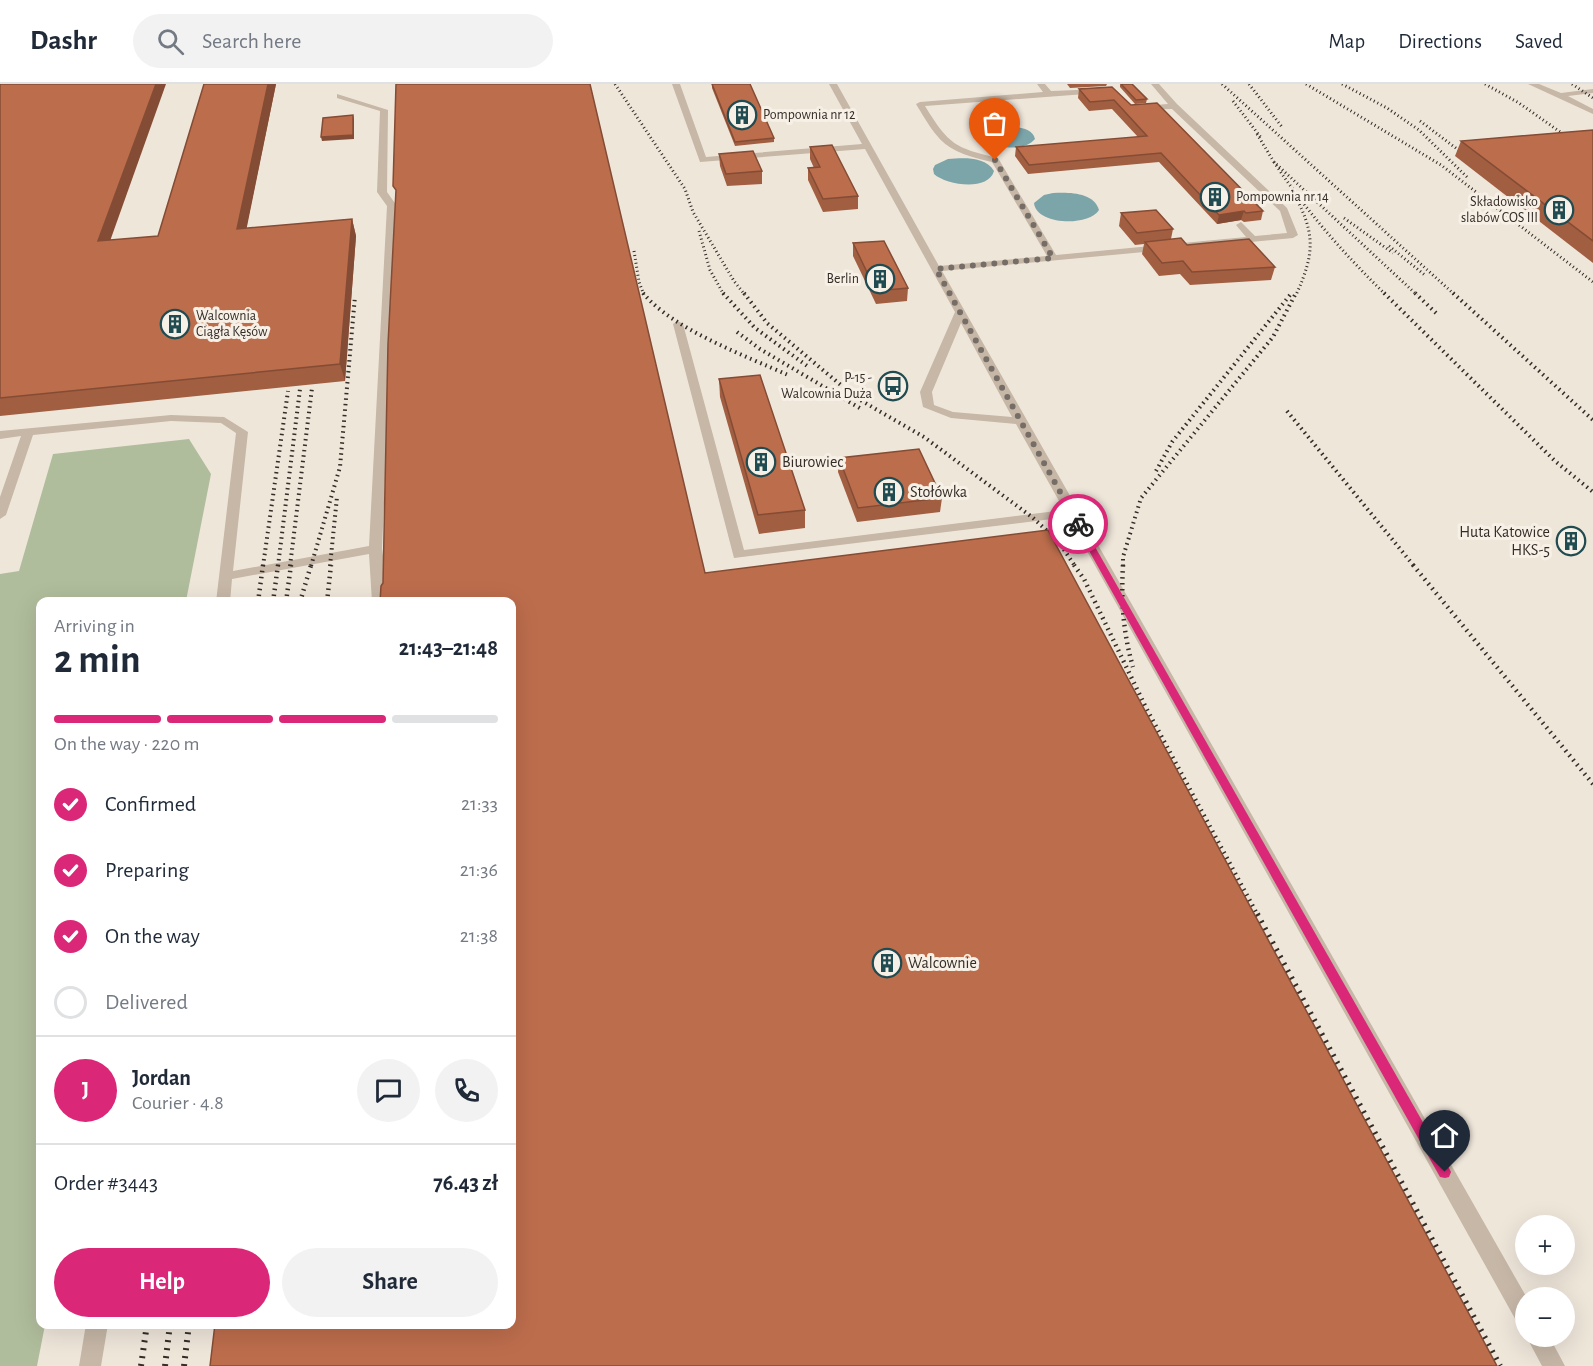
<!DOCTYPE html>
<meta charset="utf-8">
<style>
body{margin:0;font-family:"Alegreya Sans",sans-serif;background:#f2f2f3;color:#1f2937;height:100vh;display:flex;flex-direction:column;font-size:22px;white-space:nowrap}
*{box-sizing:border-box;margin:0}
p{font-size:20px;color:#747a83}
.icon{flex:none;width:33px;height:33px;fill:none;stroke:currentColor;stroke-width:2;stroke-linecap:round;stroke-linejoin:round}
.map{position:relative;flex:1;overflow:hidden}
.drawer{position:absolute;left:36px;top:513px;width:480px;height:732px;display:flex;flex-direction:column;background:#fff;border-radius:12px;box-shadow:0 6px 24px #0002}
.drawer>*{flex:none}
.controls{position:absolute;left:1515px;top:1131px;display:grid;gap:12px}
.controls a{display:grid;place-items:center;width:60px;height:60px;border-radius:50%;background:#fff;box-shadow:0 6px 24px #0002;font-size:30px}
.pin{position:absolute;display:grid;place-items:center;width:51px;height:51px;color:#fff;margin:-62px -26px;border-radius:50% 50% 50% 0;rotate:-45deg;box-shadow:0 0 6px #0007}
.pin .icon{rotate:45deg}
.courier{position:absolute;display:grid;place-items:center;width:60px;height:60px;margin:-30px;border:4px solid #db2777;border-radius:50%;background:#fff;color:#222;box-shadow:0 2px 8px #0007}
.summary em{font-style:normal;font-weight:700}
.summary div{display:flex;flex-direction:column-reverse}
.summary{display:flex;align-items:center;justify-content:space-between;height:102px;padding:0 18px}
h1{font-size:39px;font-weight:700;line-height:45px}
.bar{display:grid;grid-template-columns:repeat(4,1fr);gap:9px 6px;align-content:center;height:72px;padding:0 18px}
.bar i{height:8px;border-radius:4px;background:#e0e1e3}
.bar .active{background:#db2777}
.bar p{grid-column:span 4}
.line{display:flex;align-items:center;gap:15px;padding:0 18px;border-top:2px solid #e0e1e3}
.line div{flex:1}
.round{display:grid;place-items:center;flex:none;width:63px;height:63px;border-radius:32px;background:#f2f2f3}
ol{padding:0 18px;list-style:none}
li{display:flex;align-items:center;gap:18px;height:66px}
li p{margin-inline-start:auto}
li .icon{padding:6px;border-radius:50%;background:#db2777;color:#fff;stroke-width:4}
li:last-child{color:#747a83}
li i{width:33px;height:33px;border:3px solid #e0e1e3;border-radius:50%}
.button{display:flex;gap:12px;margin-top:auto;padding:12px 18px}
.button a{flex:1;height:69px;border-radius:36px;background:#db2777;color:#fff;font-size:24px;font-weight:700;line-height:69px;text-align:center}
.button a+a{background:#f2f2f3;color:#1f2937}
header{display:flex;align-items:center;gap:36px;box-sizing:border-box;height:84px;padding:0 30px;background:#fff;border-bottom:2px solid #e0e1e3}
header strong{font-size:28px}
nav{display:flex;gap:33px;margin-inline-start:auto;font-size:21px}
.search{width:420px;height:54px;background:#f2f2f3;display:flex;align-items:center;gap:15px;box-sizing:border-box;padding:0 21px;border-radius:33px;color:#747a83;font-size:22px}
.map>svg:first-child{display:block}
.green{fill:#b0bd9c}
.water{fill:#7ca5aa}
.lines{fill:none;stroke-linecap:round;stroke-linejoin:round}
.service{fill:#c6b7a7;fill-rule:evenodd}
.rail-far3{stroke:#332c27;stroke-width:3;stroke-dasharray:1 3;stroke-linecap:butt}
.rail-far2{stroke:#332c27;stroke-width:4;stroke-dasharray:1.5 4;stroke-linecap:butt}
.rail-far1{stroke:#332c27;stroke-width:4.5;stroke-dasharray:1.5 4.5;stroke-linecap:butt}
.rail{stroke:#332c27;stroke-width:6;stroke-dasharray:2 6;stroke-linecap:butt}
.wall{fill:#a25e41}
.shaded-wall{fill:#844c35}
.building{fill:#bc6d4c;stroke:#844c35;stroke-width:1.5}
.route{fill:#db2777}
.done{stroke:#756d66;stroke-width:6;stroke-dasharray:0 10.8}
.labels{text-anchor:middle;dominant-baseline:central;stroke-width:6;stroke-linejoin:round;paint-order:stroke}
.far-poi-label{font-size:14px;fill:#332c27;stroke:#f7f0e6;text-anchor:start}
.poi-label{font-size:16px;fill:#332c27;stroke:#f7f0e6;text-anchor:start}
</style>
<header>
<strong>Dashr</strong>
<div class="search"><svg class="icon" aria-label="search" viewBox="0 0 24 24"><circle cx="10" cy="10" r="6"/><path d="M15 15l6 6"/></svg>Search here</div>
<nav><a>Map</a><a>Directions</a><a>Saved</a></nav>
</header>
<div class="map">
<svg width="1593" height="1282" viewBox="0 0 1593 1282">
<rect width="100%" height="100%" fill="#efe6da"/>
<polygon class="green" points="189,355 211,390 186,517 40,518 40,1240 45,1241 37,1282 0,1282 0,490 19,487 53,370"/>
<g class="water">
<path d="M1013 42C1022 44 1033 45 1035 55 1024 68 996 65 985 54L984 50 998 43Z"/>
<path d="M948 75C963 74 985 72 994 87 988 108 946 101 934 90L933 85 935 81Z"/>
<path d="M1053 109C1068 108 1094 108 1099 126 1088 143 1036 141 1034 119L1044 111Z"/>
</g>
<g class="lines">
<g class="service">
<path d="M672 0H680L706 73 862 60 829 0H837L939 182 1047 172 992 78C945 67 940 60 916 20L920 18 1043 8 1037 0H1045L1051 7 1102 5 1103 7 1099 9 925 22C949 61 955 64 998 74L1056 171 1246 153 1236 141 1241 138 1255 152 1287 149 1280 127 1172 25 1139 26V22H1142L1168 20 1151 0H1159L1177 20 1287 124 1298 151 1293 154 942 187 1527 1214H1526V1243L1518 1240 1068 433 734 474 673 240 678 237 683 240 744 466 1064 426 1016 340 951 334 923 323 920 308 955 228 865 65 700 78ZM961 239 1012 333 953 328 934 321 932 308Z"/>
<polygon points="1528,0 1539,0 1561,9 1593,5 1593,9 1568,12 1593,25 1593,30"/>
<polygon points="337,10 388,26 387,108 397,122 382,465 386,492 386,518 372,518 369,470 232,495 230,518 216,518 236,349 221,339 171,337 33,351 6,431 0,435 0,413 21,352 0,355 0,347 171,331 224,333 248,348 233,487 369,462 387,122 377,108 380,27 337,14"/>
<polygon points="86,1240 108,1240 101,1282 79,1282"/>
<polygon points="1526,1252 1549,1252 1565,1282 1542,1282"/>
</g>
<g class="rail-far3">
<polyline points="615,0 685,105 693,128 734,197 745,211"/>
<polyline points="1222,0 1455,211"/>
<polyline points="1249,0 1282,43"/>
<polyline points="1306,0 1441,81 1593,198"/>
<polyline points="1342,0 1387,24 1419,46 1468,94"/>
<polyline points="1485,0 1519,19 1593,71"/>
<polyline points="1572,0 1593,14"/>
<polyline points="1233,17 1262,55"/>
<polyline points="1420,37 1469,74"/>
<polyline points="1257,50 1274,78 1417,211"/>
<path d="M1274 78C1306 127 1344 170 1386 211"/>
<path d="M1292 106C1315 148 1316 167 1296 211"/>
<polyline points="1344,134 1393,169"/>
<polyline points="699,147 710,186 724,211"/>
<polyline points="1389,162 1426,192"/>
<polyline points="634,167 639,198 644,211"/>
</g>
<g class="rail-far2">
<path d="M643 209C672 245 746 272 788 291"/>
<polyline points="723,209 755,244 810,284"/>
<polyline points="744,209 767,239 855,313 924,353 1032,433 1058,457 1075,482"/>
<polyline points="1384,209 1555,377 1593,408"/>
<polyline points="1415,209 1436,229"/>
<polyline points="1453,209 1593,336"/>
<polyline points="737,248 760,265 863,326"/>
<polyline points="1287,327 1414,482"/>
<polyline points="1156,387 1172,358 1290,211"/>
<polyline points="263,482 288,307"/>
<polyline points="278,482 300,305"/>
<polyline points="290,482 312,304"/>
<polyline points="311,482 340,383 355,212"/>
<polyline points="330,482 337,413"/>
<polyline points="1123,482 1123,473 1141,414 1273,253 1296,209"/>
</g>
<g class="rail-far1">
<polyline points="1074,481 1084,495 1146,624 1258,832"/>
<path d="M1123 481C1121 516 1123 549 1133 583"/>
<polyline points="1413,481 1593,700"/>
<polyline points="258,518 263,481"/>
<polyline points="273,518 278,481"/>
<polyline points="286,518 291,481"/>
<polyline points="300,518 311,481"/>
<polyline points="327,518 331,481"/>
</g>
<g class="rail">
<polyline points="1257,830 1500,1282"/>
<polyline points="141,1282 147,1240"/>
<polyline points="165,1282 170,1240"/>
<polyline points="184,1282 189,1240"/>
</g>
</g>
<g class="wall">
<polygon points="0,0 111,156 158,152 204,0 276,0 246,145 352,135 356,152 345,297 0,332"/>
<polygon points="712,0 774,54 774,58 735,62 712,4"/>
<polygon points="1067,0 1107,0 1106,2 1070,4"/>
<polygon points="1120,0 1147,15 1146,19 1135,20 1120,3"/>
<polygon points="1079,5 1131,21 1263,127 1261,136 1244,138 1241,136 1217,140 1159,78 1028,90 1015,72 1016,63 1138,53 1112,25 1089,27 1078,14"/>
<polygon points="1593,46 1593,179 1455,72 1461,57"/>
<polygon points="810,63 858,112 858,125 823,128 808,96 808,84 814,84 810,75"/>
<polygon points="719,70 762,87 762,100 727,102 720,82"/>
<polygon points="1121,129 1173,145 1171,155 1187,161 1275,183 1271,196 1190,201 1180,190 1159,192 1142,170 1144,160 1135,161 1119,142"/>
<polygon points="853,159 908,204 907,217 876,220 853,172"/>
<polygon points="719,295 805,426 805,444 759,450 720,313"/>
<polygon points="839,374 942,414 940,428 857,438 838,388"/>
</g>
<g class="shaded-wall">
<polygon points="156,0 166,0 104,174 98,157"/>
<polygon points="268,0 276,0 243,162 237,145"/>
<polygon points="353,31 354,35 354,55 322,57 321,53"/>
<polygon points="1244,127 1241,136 1217,140 1219,131"/>
<polygon points="352,135 356,152 345,297 340,280"/>
</g>
<g class="building">
<polygon points="0,0 156,0 98,157 158,152 204,0 268,0 237,145 352,135 340,280 0,314"/>
<polygon points="396,0 590,0 705,489 1048,446 1497,1282 210,1282 215,1240 512,1240 512,518 380,518 381,502 383,499 388,260 396,106 393,102"/>
<polygon points="712,0 750,0 774,54 735,58"/>
<polygon points="1121,0 1132,0 1147,15 1136,16"/>
<polygon points="1112,3 1131,21 1157,19 1263,127 1246,129 1244,127 1219,131 1161,69 1029,81 1016,63 1147,52 1114,16 1090,18 1079,5"/>
<polygon points="353,31 353,51 321,53 323,34"/>
<polygon points="1593,46 1593,157 1461,57"/>
<polygon points="832,61 858,112 823,115 808,84 820,83 810,63"/>
<polygon points="753,67 762,87 726,90 719,70"/>
<polygon points="1156,126 1173,145 1137,149 1121,129"/>
<polygon points="1181,154 1187,161 1249,155 1275,183 1192,188 1183,177 1162,179 1145,158"/>
<polygon points="884,157 908,204 876,207 853,159"/>
<polygon points="760,291 805,426 758,431 719,295"/>
<polygon points="919,365 942,414 858,424 839,374"/>
</g>
<polygon class="route" points="1078,437 1082,440 1449,1084 1451,1088 1449,1093 1445,1094 1440,1093 1074,440"/>
<g class="lines">
<polyline class="done" points="995,76 1053,174 936,185 1078,440"/>
</g>
<defs>
<g id="building-ring" transform="scale(1.5)"><circle r="9.5" fill="#f7f0e6" stroke="#204b51" stroke-width="1.5"/><path d="M-4-6H4V6H1V3H-1V6H-4ZM-2.5-4.3h1.7v1.8h-1.7ZM.8-4.3h1.7v1.8H.8ZM-2.5-1h1.7V.8h-1.7ZM.8-1h1.7V.8H.8Z" fill="#204b51"/></g>
<g id="bus-ring" transform="scale(1.5)"><circle r="9.5" fill="#f7f0e6" stroke="#204b51" stroke-width="1.5"/><path d="M-5-6H5V4H4V6H2V4H-2V6H-4V4H-5ZM-3.5-4V0h7V-4ZM-3.5 1.2v1.5H-2V1.2ZM2 1.2v1.5H3.5V1.2Z" fill="#204b51"/></g>
</defs>
<g fill-rule="evenodd">
<use href="#building-ring" x="742" y="31"/>
<use href="#building-ring" x="1215" y="113"/>
<use href="#building-ring" x="1559" y="126"/>
<use href="#building-ring" x="880" y="195"/>
<use href="#building-ring" x="175" y="240"/>
<use href="#bus-ring" x="893" y="302"/>
<use href="#building-ring" x="761" y="378"/>
<use href="#building-ring" x="889" y="408"/>
<use href="#building-ring" x="1571" y="457"/>
<use href="#building-ring" x="887" y="879"/>
</g>
<g class="labels">
<g class="far-poi-label">
<text x="763" y="31">Pompownia nr 12</text>
<text x="1236" y="113">Pompownia nr 14</text>
<text x="1538" y="118" text-anchor="end">Składowisko<tspan x="1538" dy="16">slabów COS III</tspan></text>
<text x="859" y="195" text-anchor="end">Berlin</text>
<text x="196" y="232">Walcownia<tspan x="196" dy="16">Ciągła Kęsów</tspan></text>
<text x="872" y="294" text-anchor="end">P-15 -<tspan x="872" dy="16">Walcownia Duża</tspan></text>
</g>
<g class="poi-label">
<text x="782" y="378">Biurowiec</text>
<text x="910" y="408">Stołówka</text>
<text x="1550" y="448" text-anchor="end">Huta Katowice<tspan x="1550" dy="18">HKS-5</tspan></text>
<text x="908" y="879">Walcownie</text>
</g>
</g>
</svg>
<div class="controls">
<a>+</a>
<a>−</a>
</div>
<div class="pin" style="left:995px;top:76px;background:#ea580c"><svg class="icon" aria-label="bag" viewBox="0 0 24 24"><path d="M5 8h14l-1 12H6zM9 8a3 3 0 0 1 6 0"/></svg></div>
<div class="pin" style="left:1445px;top:1088px;background:#1f2937"><svg class="icon" aria-label="home" viewBox="0 0 24 24"><path d="M3 11l9-7 9 7M6 9v11h12V9"/></svg></div>
<div class="courier" style="left:1078px;top:440px"><svg class="icon" aria-label="bike" viewBox="0 0 24 24"><circle cx="6" cy="16" r="4"/><circle cx="18" cy="16" r="4"/><path d="M6 16l4-8h5l3 8M10 8l3 8H6M13 5h3"/></svg></div>
<section class="drawer">
<div class="summary"><div><h1>2 min</h1><p>Arriving in</p></div><em>21:43–21:48</em></div>
<div class="bar"><i class="active"></i><i class="active"></i><i class="active"></i><i></i><p>On the way · 220 m</p></div>
<ol>
<li><svg class="icon" aria-label="check" viewBox="0 0 24 24"><path d="M5 12l5 5 9-10"/></svg>Confirmed<p>21:33</p></li>
<li><svg class="icon" aria-label="check" viewBox="0 0 24 24"><path d="M5 12l5 5 9-10"/></svg>Preparing<p>21:36</p></li>
<li><svg class="icon" aria-label="check" viewBox="0 0 24 24"><path d="M5 12l5 5 9-10"/></svg>On the way<p>21:38</p></li>
<li><i></i>Delivered</li>
</ol>
<div class="line" style="height:108px"><b class="round" style="background:#db2777;color:#fff">J</b><div><b>Jordan</b><p>Courier · 4.8</p></div><a class="round"><svg class="icon" aria-label="chat" viewBox="0 0 24 24"><path d="M4 5h16v11H9l-5 4z"/></svg></a><a class="round"><svg class="icon" aria-label="phone" viewBox="0 0 24 24"><path d="M5 4h4l2 5-3 2q2 4 5 5l2-3 5 2v4C11 20 4 13 5 4z"/></svg></a></div>
<div class="line" style="height:78px"><div>Order #3443</div><b>76.43 zł</b></div>
<div class="button"><a>Help</a><a>Share</a></div>
</section>
</div>
